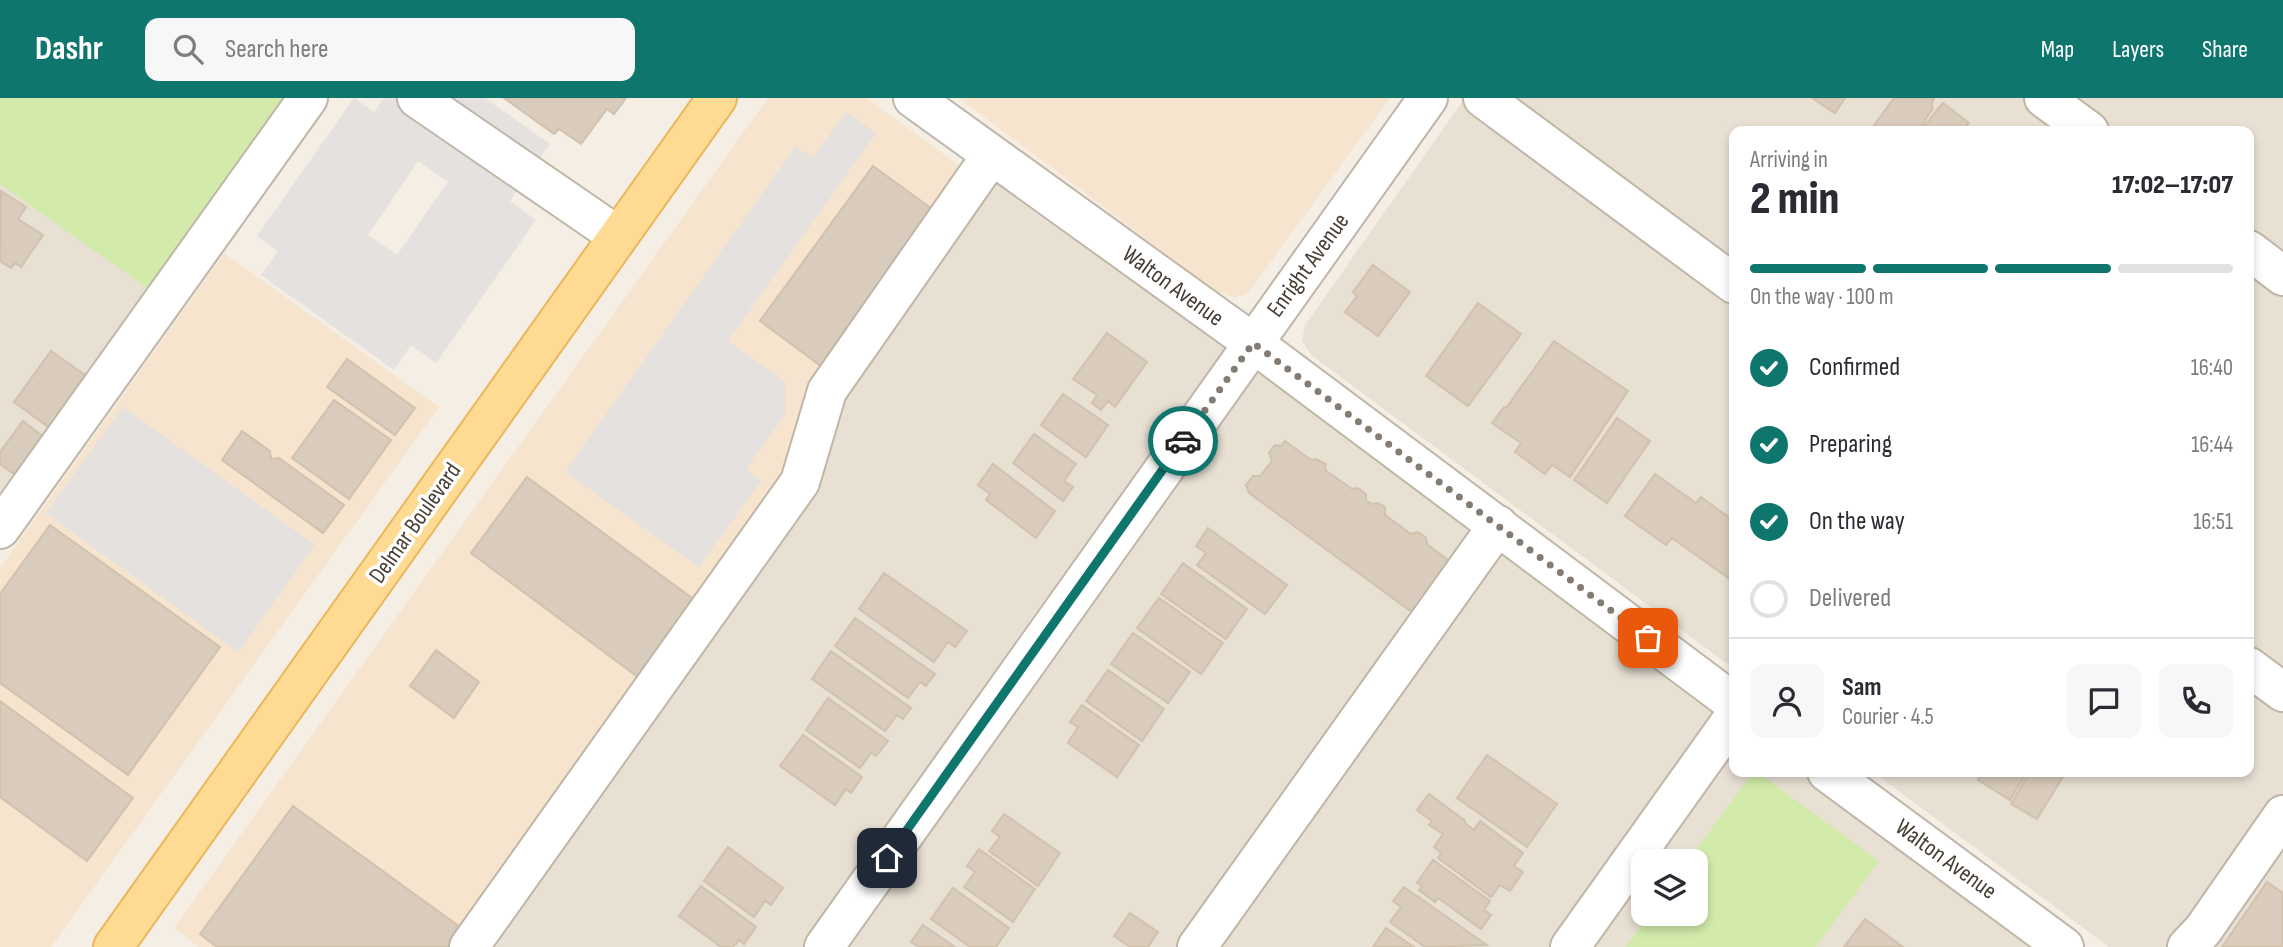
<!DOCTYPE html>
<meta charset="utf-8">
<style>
body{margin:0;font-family:"Sofia Sans Condensed",sans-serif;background:#f7f7f7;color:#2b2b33;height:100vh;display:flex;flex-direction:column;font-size:26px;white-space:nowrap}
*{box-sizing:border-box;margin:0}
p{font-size:23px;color:#7c7c81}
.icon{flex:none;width:38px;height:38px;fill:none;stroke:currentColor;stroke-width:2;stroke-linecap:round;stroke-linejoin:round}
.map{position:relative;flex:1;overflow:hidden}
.details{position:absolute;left:1729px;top:28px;width:525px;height:651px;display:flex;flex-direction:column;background:#fff;border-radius:14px;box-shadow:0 4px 10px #0003}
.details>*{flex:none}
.controls{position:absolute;left:1631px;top:751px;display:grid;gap:14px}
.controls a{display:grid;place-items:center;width:77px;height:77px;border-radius:14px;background:#fff;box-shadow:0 4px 10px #0003;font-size:35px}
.pin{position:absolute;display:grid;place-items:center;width:60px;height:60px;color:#fff;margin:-30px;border-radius:14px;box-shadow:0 4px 10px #0006}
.courier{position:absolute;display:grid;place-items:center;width:70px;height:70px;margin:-35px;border:5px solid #0f766e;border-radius:50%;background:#fff;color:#222;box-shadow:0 2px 9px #0007}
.head em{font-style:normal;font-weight:800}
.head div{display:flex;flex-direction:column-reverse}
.head{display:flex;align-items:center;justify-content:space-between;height:119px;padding:0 21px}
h1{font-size:46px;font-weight:800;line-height:52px}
.bar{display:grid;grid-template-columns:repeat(4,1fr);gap:10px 7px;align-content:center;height:84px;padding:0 21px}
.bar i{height:9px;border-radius:5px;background:#e1e1e2}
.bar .active{background:#0f766e}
.bar p{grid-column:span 4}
.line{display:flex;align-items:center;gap:18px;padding:0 21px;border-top:2px solid #e1e1e2}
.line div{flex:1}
.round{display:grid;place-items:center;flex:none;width:74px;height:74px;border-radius:14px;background:#f7f7f7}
ol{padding:0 21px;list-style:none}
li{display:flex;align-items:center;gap:21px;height:77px}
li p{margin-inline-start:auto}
li .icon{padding:7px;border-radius:50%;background:#0f766e;color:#fff;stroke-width:4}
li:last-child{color:#7c7c81}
li i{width:38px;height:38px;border:4px solid #e1e1e2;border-radius:50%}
header{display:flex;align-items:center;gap:42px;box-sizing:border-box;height:98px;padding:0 35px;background:#0f766e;color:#fff}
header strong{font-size:33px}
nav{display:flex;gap:38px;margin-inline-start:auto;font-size:24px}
.search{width:490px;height:63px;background:#f7f7f7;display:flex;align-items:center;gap:18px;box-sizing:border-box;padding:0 24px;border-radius:14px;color:#7c7c81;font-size:26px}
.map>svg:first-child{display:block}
.residential{fill:#e8e0d3;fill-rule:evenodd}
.commercial{fill:#f7e4cf}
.green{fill:#d2ebab}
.parking{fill:#e4e1de;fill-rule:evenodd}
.building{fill:#d9ccbd;stroke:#d1c1ad;stroke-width:2}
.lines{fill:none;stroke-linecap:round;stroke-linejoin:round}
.minor-casing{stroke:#c0b6a7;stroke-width:42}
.major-casing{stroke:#ebb75c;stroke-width:42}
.minor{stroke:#fff;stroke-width:38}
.major{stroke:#ffda93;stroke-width:38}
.done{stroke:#847c72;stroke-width:7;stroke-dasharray:0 12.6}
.route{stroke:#0f766e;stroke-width:9}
.labels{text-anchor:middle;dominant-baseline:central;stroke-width:7;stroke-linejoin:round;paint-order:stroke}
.street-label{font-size:24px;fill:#473e34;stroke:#fff}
</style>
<header>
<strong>Dashr</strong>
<div class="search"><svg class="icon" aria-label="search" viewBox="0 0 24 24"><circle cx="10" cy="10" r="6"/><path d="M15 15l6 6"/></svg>Search here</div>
<nav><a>Map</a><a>Layers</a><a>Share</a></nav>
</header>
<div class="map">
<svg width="2283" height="849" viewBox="0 0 2283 849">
<rect width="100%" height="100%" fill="#f4eee5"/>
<g class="residential">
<polygon points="0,0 298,0 0,418"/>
<polygon points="1465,0 2283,0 2283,849 2109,849 1873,674 2249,674 2249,33 1734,33 1734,571 1311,257 1302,243 1305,227"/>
<path d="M991 58 1734 605V674H1827L2064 849H469L827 293ZM1643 763H1696V816H1643Z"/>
</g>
<g class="commercial">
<polygon points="768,0 867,0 968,74 785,388 460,849 199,849 174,830"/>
<polygon points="959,0 1390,0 1249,194 1235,200 1214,192"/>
<polygon points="224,155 439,309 51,849 0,849 0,470"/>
</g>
<g class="green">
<polygon points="0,0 298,0 157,197 0,86"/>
<polygon points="1753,674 1757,674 1879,763 1816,849 1626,849 1650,816 1696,816 1696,763 1688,763"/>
</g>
<g class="parking">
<path d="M354 0 374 14 384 0H485L550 46 510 103 536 122 436 265 411 247 394 272 261 177 278 153 257 138ZM418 63 448 84 397 157 368 137Z"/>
<polygon points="846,14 876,35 728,243 785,284 785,316 746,371 761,383 699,469 565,374 796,48 813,60"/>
<polygon points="123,309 315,447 238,554 46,415"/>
</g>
<g class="building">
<polygon points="504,0 626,0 614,16 607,11 581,46 559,31 554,36"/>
<polygon points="1812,0 1845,0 1835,15"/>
<polygon points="1894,0 1934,0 1931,8 1933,10 1918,33 1870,33"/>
<polygon points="1943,5 1969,25 1964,30 1967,32 1966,33 1920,33"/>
<polygon points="873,68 939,116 825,271 760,223"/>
<polygon points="1,93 26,109 18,121 43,137 21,169 15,165 11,170 0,163"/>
<polygon points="1373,167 1410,194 1378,238 1345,214 1357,198 1353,194"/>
<polygon points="1478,205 1521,236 1468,308 1426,278"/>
<polygon points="1107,235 1147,264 1115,309 1108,303 1101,312 1092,305 1097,297 1073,281"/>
<polygon points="1554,243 1628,293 1570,379 1552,367 1545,376 1515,354 1521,345 1492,325 1504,309 1506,310"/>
<polygon points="51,253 92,282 54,333 14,304"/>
<polygon points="347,261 415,310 395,337 327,289"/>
<polygon points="1063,296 1108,327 1086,359 1041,327"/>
<polygon points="334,302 391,342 349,401 292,360"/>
<polygon points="1617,320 1650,343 1607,405 1574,382"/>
<polygon points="23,323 49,343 21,381 0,366 0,354"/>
<polygon points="242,333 270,353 271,361 279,360 344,407 323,435 222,362"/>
<polygon points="1034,336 1076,366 1064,383 1073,389 1063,403 1013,365"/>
<polygon points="1285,343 1311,362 1316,361 1326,366 1325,372 1352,391 1358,390 1366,396 1366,403 1372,406 1378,405 1385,409 1385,417 1411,436 1418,434 1426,440 1427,446 1453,466 1416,517 1249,395 1246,387 1253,378 1260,378 1272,363 1269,355 1275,347 1281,348"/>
<polygon points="993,366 1055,413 1036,440 986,402 990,396 978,387"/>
<polygon points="1655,376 1696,405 1701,399 1734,423 1734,484 1672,440 1666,447 1625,418"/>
<polygon points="527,379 703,508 646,585 471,455"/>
<polygon points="50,427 220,549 128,677 0,585 0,496"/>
<polygon points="1208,430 1287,487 1265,516 1197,467 1206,455 1196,448"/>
<polygon points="1183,465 1247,511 1226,541 1161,496"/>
<polygon points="884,475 967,533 955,549 948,544 934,564 859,511"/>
<polygon points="1159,500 1223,545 1201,576 1137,530"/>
<polygon points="855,520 935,576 926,588 920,584 908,600 835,548"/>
<polygon points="1133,535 1190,574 1168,605 1111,566"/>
<polygon points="436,552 479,584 454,620 410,588"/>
<polygon points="831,553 911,610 903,621 897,617 885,633 812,581"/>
<polygon points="1108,572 1164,611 1142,643 1086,603"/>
<polygon points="828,600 888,643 876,658 871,655 860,670 806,632"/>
<polygon points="0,603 133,700 87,763 0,699"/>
<polygon points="1082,607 1139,647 1117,679 1068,645 1078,629 1070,624"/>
<polygon points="803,637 862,679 851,695 846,691 835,707 780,668"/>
<polygon points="1487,657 1557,706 1527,749 1457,700"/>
<polygon points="1983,674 2027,674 2010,702 1978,682"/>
<polygon points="2030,674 2066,674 2037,721 2011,706"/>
<polygon points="1429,696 1464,722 1466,726 1474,732 1480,723 1523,755 1514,768 1523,774 1510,793 1500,787 1491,799 1438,760 1441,755 1434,749 1443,736 1429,727 1432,723 1417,712"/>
<polygon points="293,708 471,837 462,849 217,849 200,836"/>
<polygon points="1004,716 1060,755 1038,788 989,753 1000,739 992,733"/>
<polygon points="728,749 783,790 771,807 765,803 754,819 704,783"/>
<polygon points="979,751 1035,791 1013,824 964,789 975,774 967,768"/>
<polygon points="1433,762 1490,803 1484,812 1491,817 1481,831 1438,800 1435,804 1419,792 1422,788 1417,785"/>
<polygon points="2267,784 2283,795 2283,849 2222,849"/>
<polygon points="701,788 756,829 744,846 739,842 733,849 721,849 679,818"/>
<polygon points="1404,789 1487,847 1425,849 1390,824 1401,809 1393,803"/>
<polygon points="953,790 1009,830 996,849 970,849 931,821"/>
<polygon points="1130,815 1158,834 1148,849 1130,849 1114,838"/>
<polygon points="1865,821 1903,849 1844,849"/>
<polygon points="923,827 955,849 919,849 911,844"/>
<polygon points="1386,830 1414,849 1373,849"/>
</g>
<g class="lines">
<g class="minor-casing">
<g id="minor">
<polyline points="417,0 618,138"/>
<polyline points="913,0 1253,245 1734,605"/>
<polyline points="1483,0 1734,186"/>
<polyline points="2044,0 2089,33"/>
<polyline points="2249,152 2283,178"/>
<polyline points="0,431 308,0"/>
<polyline points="2249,569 2283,594"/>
<polyline points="1827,674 2064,849"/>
<polyline points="469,849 800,384 827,293 991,58"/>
<polyline points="824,849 1428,0"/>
<polyline points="1197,849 1498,427"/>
<polyline points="1570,849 1734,619"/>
<polyline points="2187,849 2203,832 2283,717"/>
</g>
</g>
<g class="major-casing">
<polyline id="major" points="113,849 717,0"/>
</g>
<use href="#minor" class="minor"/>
<use href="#major" class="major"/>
</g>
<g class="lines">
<polyline class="done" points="1183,343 1253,245 1648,540"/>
<polyline class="route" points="887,760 1183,343"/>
</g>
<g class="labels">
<g class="street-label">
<text transform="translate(1308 167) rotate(-54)">Enright Avenue</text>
<text transform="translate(1173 188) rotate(36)">Walton Avenue</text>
<text transform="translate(415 425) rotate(-55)">Delmar Boulevard</text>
<text transform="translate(1946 761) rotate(36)">Walton Avenue</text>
</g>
</g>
</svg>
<div class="controls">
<a><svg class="icon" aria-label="layers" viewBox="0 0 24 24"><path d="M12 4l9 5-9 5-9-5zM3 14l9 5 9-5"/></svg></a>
</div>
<div class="pin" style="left:1648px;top:540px;background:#ea580c"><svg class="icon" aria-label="bag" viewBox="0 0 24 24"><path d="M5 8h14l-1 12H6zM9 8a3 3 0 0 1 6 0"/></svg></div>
<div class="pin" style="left:887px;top:760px;background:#1f2937"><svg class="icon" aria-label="home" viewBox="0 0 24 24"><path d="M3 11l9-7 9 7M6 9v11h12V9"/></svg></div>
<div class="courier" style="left:1183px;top:343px"><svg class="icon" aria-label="car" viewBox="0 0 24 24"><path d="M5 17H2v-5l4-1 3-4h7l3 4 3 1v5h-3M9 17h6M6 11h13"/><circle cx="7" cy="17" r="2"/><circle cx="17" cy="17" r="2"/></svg></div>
<section class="details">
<div class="head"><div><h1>2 min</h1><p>Arriving in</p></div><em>17:02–17:07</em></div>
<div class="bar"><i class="active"></i><i class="active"></i><i class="active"></i><i></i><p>On the way · 100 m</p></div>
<ol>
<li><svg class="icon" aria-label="check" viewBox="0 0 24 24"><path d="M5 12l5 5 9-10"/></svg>Confirmed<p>16:40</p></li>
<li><svg class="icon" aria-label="check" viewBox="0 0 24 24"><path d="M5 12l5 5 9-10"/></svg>Preparing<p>16:44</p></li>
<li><svg class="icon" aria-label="check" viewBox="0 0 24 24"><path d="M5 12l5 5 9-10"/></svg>On the way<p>16:51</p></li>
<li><i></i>Delivered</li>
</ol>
<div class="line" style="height:126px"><a class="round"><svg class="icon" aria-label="person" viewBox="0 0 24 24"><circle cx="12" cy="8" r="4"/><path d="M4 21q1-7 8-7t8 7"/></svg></a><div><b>Sam</b><p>Courier · 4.5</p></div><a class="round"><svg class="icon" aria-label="chat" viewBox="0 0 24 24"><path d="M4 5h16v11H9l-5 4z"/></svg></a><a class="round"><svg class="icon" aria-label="phone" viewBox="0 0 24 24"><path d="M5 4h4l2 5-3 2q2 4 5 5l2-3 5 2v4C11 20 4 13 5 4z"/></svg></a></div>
</section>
</div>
